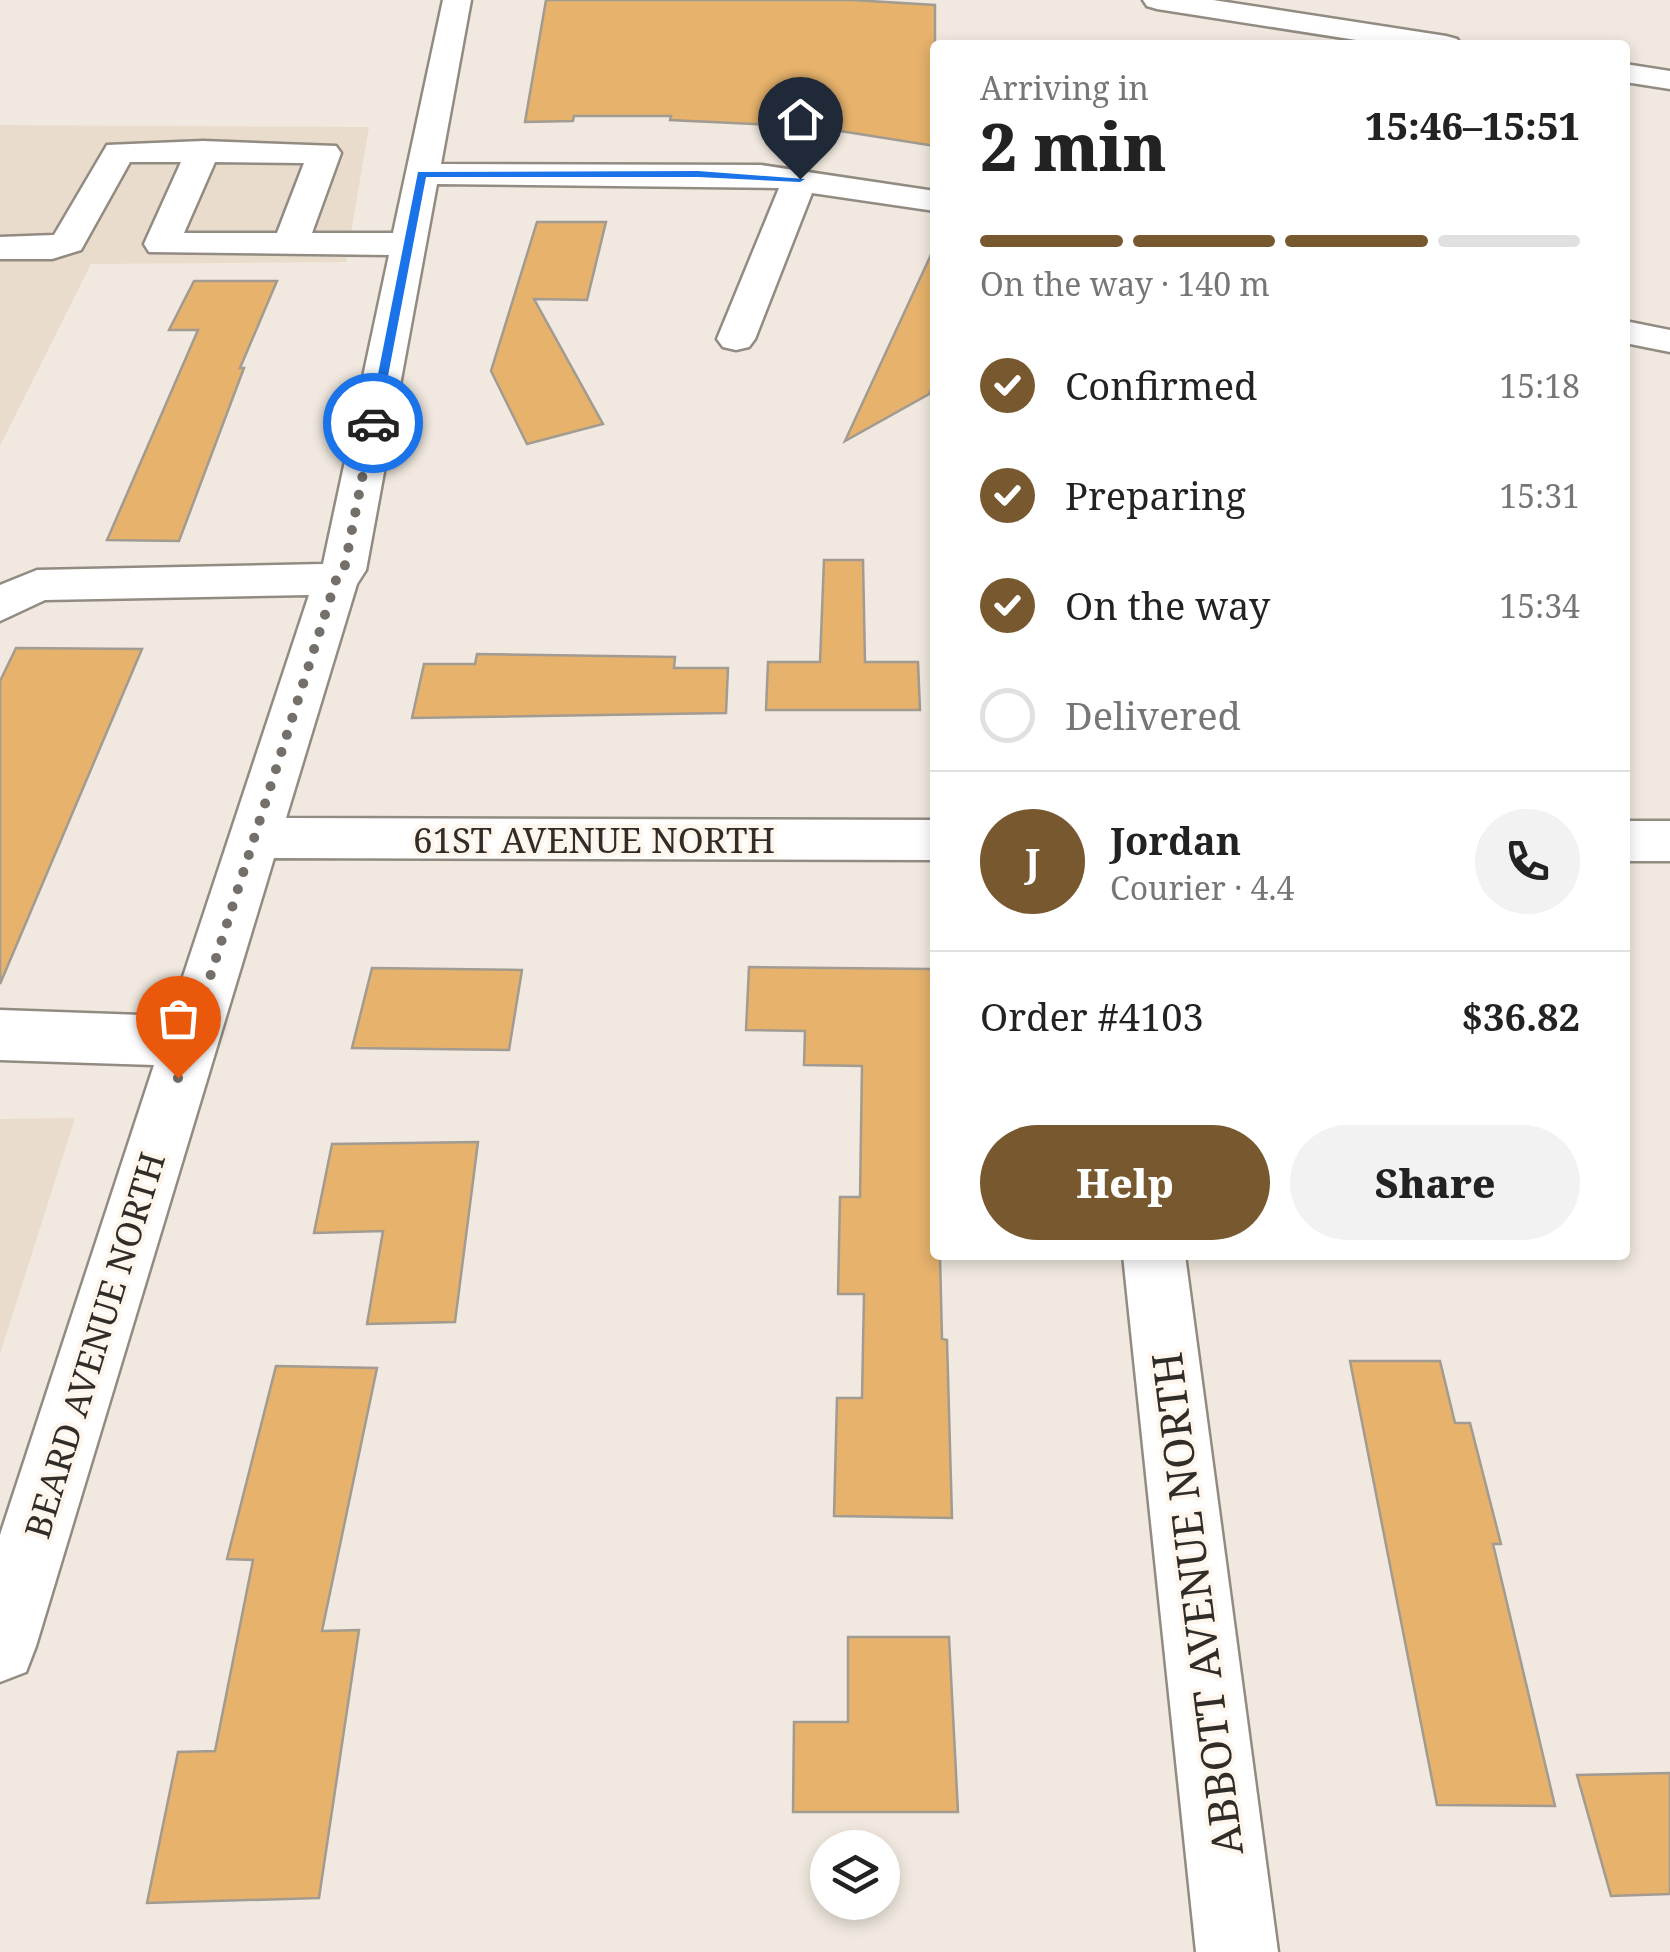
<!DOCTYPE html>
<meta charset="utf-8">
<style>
body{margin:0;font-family:"Noto Serif",serif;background:#f2f2f2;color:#222;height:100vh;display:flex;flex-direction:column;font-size:38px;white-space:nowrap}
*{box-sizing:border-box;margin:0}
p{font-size:32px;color:#767676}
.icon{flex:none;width:55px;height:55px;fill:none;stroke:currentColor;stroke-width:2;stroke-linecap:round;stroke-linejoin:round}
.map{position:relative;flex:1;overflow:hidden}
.sheet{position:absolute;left:930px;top:40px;width:700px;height:1220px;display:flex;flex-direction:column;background:#fff;border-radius:10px;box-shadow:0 5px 15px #0003}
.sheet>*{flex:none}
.controls{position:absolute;left:810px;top:1830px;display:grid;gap:20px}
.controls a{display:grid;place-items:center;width:90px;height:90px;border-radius:50%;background:#fff;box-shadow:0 5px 15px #0003;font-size:50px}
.pin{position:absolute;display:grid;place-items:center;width:85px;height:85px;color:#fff;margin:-102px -42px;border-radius:50% 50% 50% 0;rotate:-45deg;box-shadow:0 0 10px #0007}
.pin .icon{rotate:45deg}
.courier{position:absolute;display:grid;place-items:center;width:100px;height:100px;margin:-50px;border:8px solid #1a73e8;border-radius:50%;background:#fff;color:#222;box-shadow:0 2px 12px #0007}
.overview em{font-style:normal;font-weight:800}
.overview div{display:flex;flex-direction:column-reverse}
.overview{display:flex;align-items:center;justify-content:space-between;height:170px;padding:0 50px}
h1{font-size:65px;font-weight:800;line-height:75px}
.bar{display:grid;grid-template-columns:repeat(4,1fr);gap:15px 10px;align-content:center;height:120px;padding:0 50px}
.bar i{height:12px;border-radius:8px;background:#e0e0e0}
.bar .current{background:#78582e}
.bar p{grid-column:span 4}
.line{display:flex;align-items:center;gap:25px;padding:0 50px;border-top:2px solid #e0e0e0}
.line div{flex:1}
.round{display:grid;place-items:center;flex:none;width:105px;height:105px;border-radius:52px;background:#f2f2f2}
ol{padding:0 50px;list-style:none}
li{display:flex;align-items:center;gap:30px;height:110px}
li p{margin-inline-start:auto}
li .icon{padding:10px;border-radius:50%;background:#78582e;color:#fff;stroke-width:4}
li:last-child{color:#767676}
li i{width:55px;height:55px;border:5px solid #e0e0e0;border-radius:50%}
.cta{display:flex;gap:20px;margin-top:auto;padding:20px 50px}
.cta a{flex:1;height:115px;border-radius:60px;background:#78582e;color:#fff;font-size:40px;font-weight:800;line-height:115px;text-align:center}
.cta a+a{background:#f2f2f2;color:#222}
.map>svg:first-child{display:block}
.built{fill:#e9dccc}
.building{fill:#e6b26c;stroke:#a29b91;stroke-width:2.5}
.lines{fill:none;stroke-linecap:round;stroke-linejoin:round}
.minor-casing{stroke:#928b82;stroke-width:5}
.minor{fill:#fff;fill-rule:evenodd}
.route{fill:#1a73e8}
.done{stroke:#746f69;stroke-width:10;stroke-dasharray:0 18}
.labels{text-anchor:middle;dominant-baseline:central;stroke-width:8;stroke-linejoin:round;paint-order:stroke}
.street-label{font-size:35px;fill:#302d29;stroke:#fef6ec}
.near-street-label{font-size:42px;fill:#302d29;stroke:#fef6ec}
</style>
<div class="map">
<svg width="1670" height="1952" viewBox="0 0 1670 1952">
<rect width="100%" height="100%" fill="#f1e9df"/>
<g class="built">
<polygon points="0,125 369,127 346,262 91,264 0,446"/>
<polygon points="75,1118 0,1354 0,1119"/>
</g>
<g class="building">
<polygon points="546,0 853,0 935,5 935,146 815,127 670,120 671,116 574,116 573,121 525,122"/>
<polygon points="537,222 606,222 587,300 534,299 603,424 527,444 491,371"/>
<polygon points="935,246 935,380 929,394 845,441"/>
<polygon points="194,281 277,281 240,368 244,368 179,541 107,540 198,330 169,330"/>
<polygon points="824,560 863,560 865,662 918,662 920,710 766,710 768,662 820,662"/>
<polygon points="16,648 142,649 0,984 0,681"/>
<polygon points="477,654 675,657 674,668 728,668 726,713 412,718 424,664 475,664"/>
<polygon points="749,967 931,969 935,1255 940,1255 942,1339 947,1340 952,1518 834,1516 837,1398 862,1398 864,1294 838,1294 840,1197 860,1197 862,1066 804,1065 805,1031 746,1030"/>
<polygon points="372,968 522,970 509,1050 352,1048"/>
<polygon points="478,1142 455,1322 367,1324 383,1231 314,1233 332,1144"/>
<polygon points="1350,1361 1440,1361 1455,1423 1470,1423 1501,1544 1493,1544 1555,1806 1437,1805"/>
<polygon points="276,1366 377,1368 322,1631 359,1630 319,1898 147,1903 178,1752 215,1751 253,1560 227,1559"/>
<polygon points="848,1637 949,1637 958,1812 793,1812 794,1722 848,1722"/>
<polygon points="1670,1773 1670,1894 1611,1896 1577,1775"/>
</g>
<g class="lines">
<g class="minor-casing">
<g id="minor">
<path d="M443 0H471L441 164 761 165 935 191V211L812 193 755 339 749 347 736 350 723 347 717 339 779 188 437 184 366 570 357 584 286 818 935 820V860L274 858 36 1646 26 1672 0 1682V1535L154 1065 0 1060V1010L170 1016 309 595 45 600 0 621V585L37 570 323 564 389 255 149 252 144 244 181 162H130L81 250 52 259H0V237L54 235 107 145 203 141 336 146 341 153 312 233H393ZM215 162 304 163 277 233H184Z"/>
<polygon points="1143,0 1213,0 1446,36 1457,39 1461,45 1388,45 1157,9 1147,6"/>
<polygon points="1625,64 1670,71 1670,89 1625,82"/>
<polygon points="1625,321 1670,330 1670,352 1625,343"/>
<rect x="1625" y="821" width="45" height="40"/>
<polygon points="1123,1255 1185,1255 1278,1952 1196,1952"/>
</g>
</g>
<use href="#minor" class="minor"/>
</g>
<polygon class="route" points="698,171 805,179 800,182 698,177 426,177 379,423 368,425 418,172"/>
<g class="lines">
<polyline class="done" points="178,1078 336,580 344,570 373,423"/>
</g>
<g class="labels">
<g class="street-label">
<text x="594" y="839">61ST AVENUE NORTH</text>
<text transform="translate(94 1345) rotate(-73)">BEARD AVENUE NORTH</text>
</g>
<g class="near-street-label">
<text transform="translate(1196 1604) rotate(-97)">ABBOTT AVENUE NORTH</text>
</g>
</g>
</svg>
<div class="controls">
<a><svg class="icon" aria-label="layers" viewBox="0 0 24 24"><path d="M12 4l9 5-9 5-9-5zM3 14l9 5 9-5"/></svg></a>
</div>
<div class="pin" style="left:178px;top:1078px;background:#ea580c"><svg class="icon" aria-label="bag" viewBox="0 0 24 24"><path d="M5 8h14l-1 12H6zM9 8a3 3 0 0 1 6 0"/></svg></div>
<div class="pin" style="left:800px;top:179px;background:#1f2937"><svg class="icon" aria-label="home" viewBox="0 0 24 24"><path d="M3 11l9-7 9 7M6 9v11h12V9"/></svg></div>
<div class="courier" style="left:373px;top:423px"><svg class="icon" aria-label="car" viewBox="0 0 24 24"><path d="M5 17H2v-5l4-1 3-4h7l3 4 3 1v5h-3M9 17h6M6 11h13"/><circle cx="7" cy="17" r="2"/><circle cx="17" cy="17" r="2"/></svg></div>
<section class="sheet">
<div class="overview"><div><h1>2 min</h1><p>Arriving in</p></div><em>15:46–15:51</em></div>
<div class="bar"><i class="current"></i><i class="current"></i><i class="current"></i><i></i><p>On the way · 140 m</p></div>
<ol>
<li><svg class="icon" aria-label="check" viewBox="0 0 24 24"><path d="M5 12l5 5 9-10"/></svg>Confirmed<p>15:18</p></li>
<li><svg class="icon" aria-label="check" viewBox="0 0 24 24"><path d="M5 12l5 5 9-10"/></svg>Preparing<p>15:31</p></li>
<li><svg class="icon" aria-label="check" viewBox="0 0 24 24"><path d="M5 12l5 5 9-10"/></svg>On the way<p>15:34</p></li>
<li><i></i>Delivered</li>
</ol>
<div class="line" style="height:180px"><b class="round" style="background:#78582e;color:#fff">J</b><div><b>Jordan</b><p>Courier · 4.4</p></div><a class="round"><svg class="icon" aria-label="phone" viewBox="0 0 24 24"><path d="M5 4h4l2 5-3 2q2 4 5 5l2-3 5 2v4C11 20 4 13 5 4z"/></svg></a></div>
<div class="line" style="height:130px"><div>Order #4103</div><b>$36.82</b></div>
<div class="cta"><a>Help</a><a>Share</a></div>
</section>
</div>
